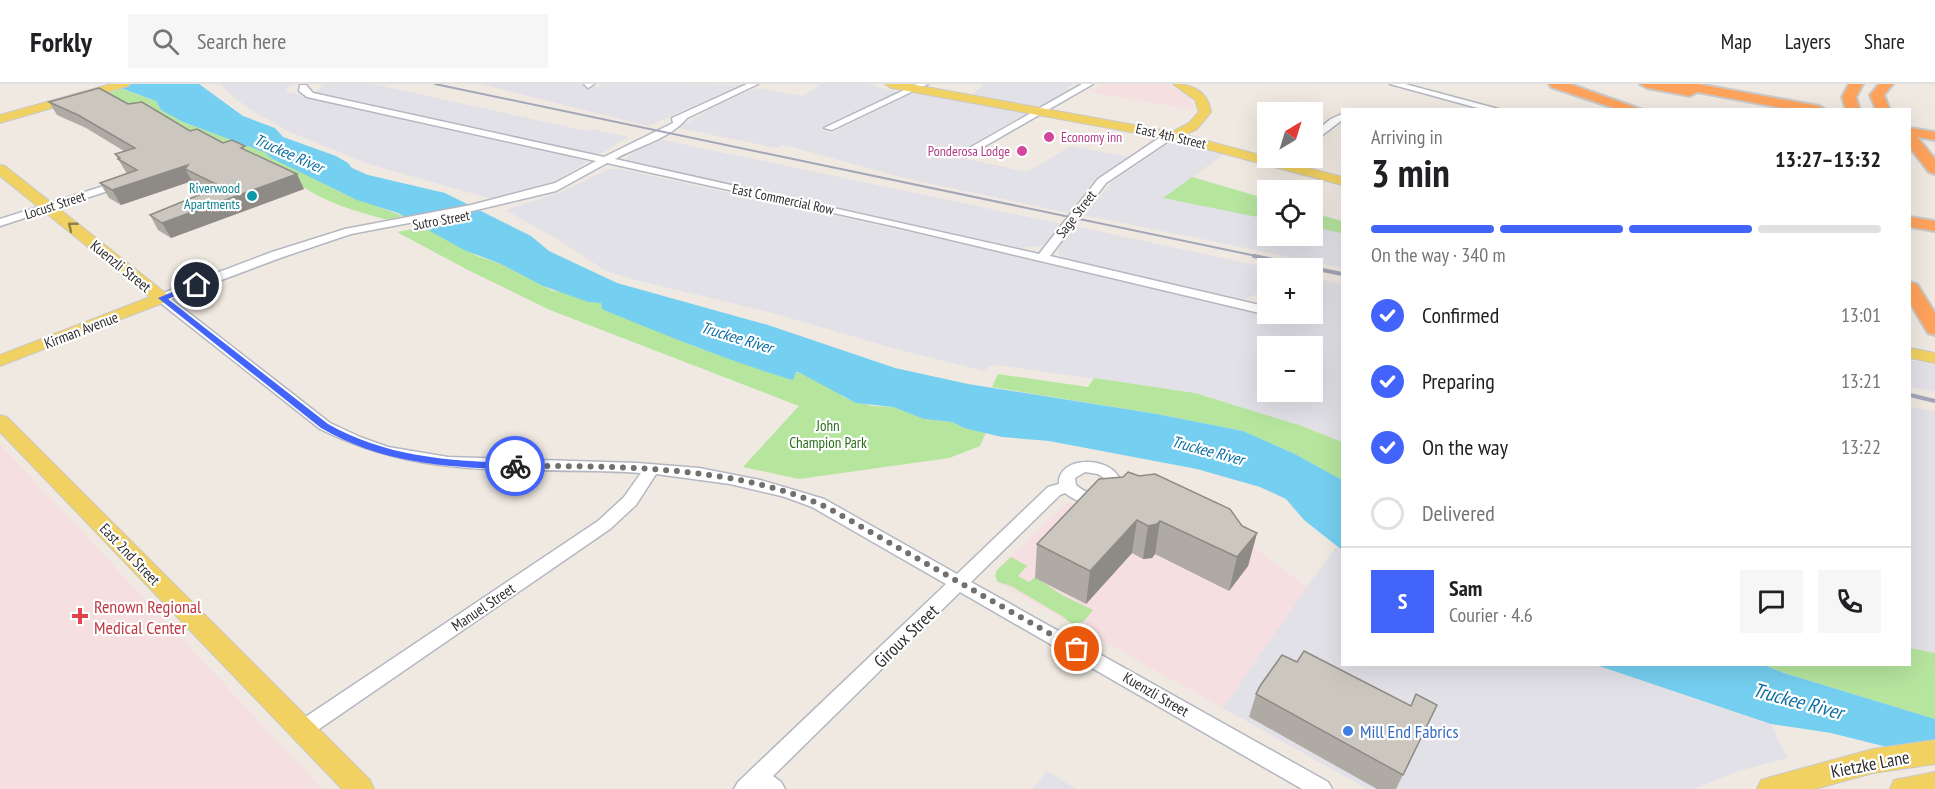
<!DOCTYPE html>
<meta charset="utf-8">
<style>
body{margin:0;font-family:"PT Sans Narrow",sans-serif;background:#f6f6f6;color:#202124;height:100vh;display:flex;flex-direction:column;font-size:22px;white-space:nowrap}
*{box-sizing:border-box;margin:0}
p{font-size:20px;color:#757577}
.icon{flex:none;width:33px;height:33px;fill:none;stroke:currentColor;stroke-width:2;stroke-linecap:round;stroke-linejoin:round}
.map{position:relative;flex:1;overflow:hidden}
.panel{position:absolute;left:1341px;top:24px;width:570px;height:558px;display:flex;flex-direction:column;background:#fff;border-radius:0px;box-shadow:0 6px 24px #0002}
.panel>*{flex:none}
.needle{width:39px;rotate:38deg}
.fabs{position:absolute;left:1257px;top:18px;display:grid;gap:12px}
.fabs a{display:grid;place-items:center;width:66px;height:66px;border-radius:0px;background:#fff;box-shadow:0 6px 24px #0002;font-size:30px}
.pin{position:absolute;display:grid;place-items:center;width:51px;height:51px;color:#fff;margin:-26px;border:3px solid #fff;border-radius:50%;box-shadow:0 2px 6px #0007}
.courier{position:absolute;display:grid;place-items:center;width:60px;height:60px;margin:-30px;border:4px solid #4264fb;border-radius:50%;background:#fff;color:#222;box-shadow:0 2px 8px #0007}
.overview em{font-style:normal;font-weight:600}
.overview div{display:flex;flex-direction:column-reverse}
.overview{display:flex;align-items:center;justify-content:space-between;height:102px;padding:0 30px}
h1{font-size:39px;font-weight:600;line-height:45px}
.bar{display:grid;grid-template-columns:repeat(4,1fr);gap:9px 6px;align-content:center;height:72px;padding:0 30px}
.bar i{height:8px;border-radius:4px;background:#e0e0e0}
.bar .selected{background:#4264fb}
.bar p{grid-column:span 4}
.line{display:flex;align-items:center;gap:15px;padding:0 30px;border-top:2px solid #e0e0e0}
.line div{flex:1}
.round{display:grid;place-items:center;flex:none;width:63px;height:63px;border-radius:0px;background:#f6f6f6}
ol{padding:0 30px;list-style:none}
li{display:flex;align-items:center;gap:18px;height:66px}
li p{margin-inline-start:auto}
li .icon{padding:6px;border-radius:50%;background:#4264fb;color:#fff;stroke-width:4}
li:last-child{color:#757577}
li i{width:33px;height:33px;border:3px solid #e0e0e0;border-radius:50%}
header{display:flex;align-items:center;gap:36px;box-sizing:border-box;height:84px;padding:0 30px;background:#fff;border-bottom:2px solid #e0e0e0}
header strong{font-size:28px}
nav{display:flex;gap:33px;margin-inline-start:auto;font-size:21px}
.search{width:420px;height:54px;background:#f6f6f6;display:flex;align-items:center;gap:15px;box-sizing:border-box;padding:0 21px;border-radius:0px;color:#757577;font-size:22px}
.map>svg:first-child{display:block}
.industrial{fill:#e3e1e8;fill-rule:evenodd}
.medical{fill:#f5dfe0}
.green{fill:#b6e59e}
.water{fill:#75cff0}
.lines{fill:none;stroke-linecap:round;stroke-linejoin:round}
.minor-casing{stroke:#b4b7c1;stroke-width:3}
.major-casing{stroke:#c9c9c9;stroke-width:2}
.highway-casing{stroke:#c9c9c9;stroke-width:4}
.minor{fill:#fff;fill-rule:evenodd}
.major{fill:#f2d163;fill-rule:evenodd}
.highway{fill:#ffa35c;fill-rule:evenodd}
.rail-far1{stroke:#a3a6b8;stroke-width:2}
.rail{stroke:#a3a6b8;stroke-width:4}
.wall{fill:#afaba4}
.shaded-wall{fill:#8e8b86}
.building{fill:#cbc7bf;stroke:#8e8b86;stroke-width:1.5}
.oneway{stroke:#908048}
.route{fill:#4264fb}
.done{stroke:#726f6d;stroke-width:6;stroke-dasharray:0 10.8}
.hotel-dot{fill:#d1479c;stroke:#fff;stroke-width:2}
.culture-dot{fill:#0f9aa8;stroke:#fff;stroke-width:2}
.health-dot{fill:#e0444e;stroke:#fff;stroke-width:2}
.shop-dot{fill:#3f7fe0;stroke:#fff;stroke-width:2}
.labels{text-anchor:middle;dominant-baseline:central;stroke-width:4.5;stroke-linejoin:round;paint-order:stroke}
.far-street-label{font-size:14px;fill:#2e2e2e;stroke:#fff}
.far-hotel-label{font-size:14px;fill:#b23c85;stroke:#fff;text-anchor:start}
.far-culture-label{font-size:14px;fill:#0d838f;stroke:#fff;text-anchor:end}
.street-label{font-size:15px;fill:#2e2e2e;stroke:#fff}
.park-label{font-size:15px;fill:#2c6e1b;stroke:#fff}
.water-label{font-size:16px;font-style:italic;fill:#0d6fa3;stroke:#fff}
.near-health-label{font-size:18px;fill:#be3a42;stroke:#fff;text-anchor:start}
.near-street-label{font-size:18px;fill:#2e2e2e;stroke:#fff}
.near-shop-label{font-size:18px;fill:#366cbe;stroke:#fff;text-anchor:start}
.near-water-label{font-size:20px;font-style:italic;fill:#0d6fa3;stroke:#fff}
</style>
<header>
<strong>Forkly</strong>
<div class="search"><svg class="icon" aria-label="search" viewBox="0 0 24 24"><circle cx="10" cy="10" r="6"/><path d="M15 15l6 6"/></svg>Search here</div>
<nav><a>Map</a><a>Layers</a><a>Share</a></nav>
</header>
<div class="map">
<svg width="1935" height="705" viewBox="0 0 1935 705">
<rect width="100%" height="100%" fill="#efe9e1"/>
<g class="industrial">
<polygon points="221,0 292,0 286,5 288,8 578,74 587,78 559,95 495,116 372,81 290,48 256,29 229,10"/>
<polygon points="325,0 373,0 587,47 592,45 628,53 604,68 593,71 314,9"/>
<polygon points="480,0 581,0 597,3 604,0 741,1 648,42"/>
<polygon points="821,0 867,0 898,8 819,46 832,49 911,10 919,9 1026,29 953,72 1027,88 1071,62 1129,73 1092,98 1069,129 900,93 788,62 781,61 777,64 678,44 720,19 758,4 803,12"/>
<polygon points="984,0 1074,0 1067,4 1069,6 1042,21 1036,22 972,11"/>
<polygon points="659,55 1062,140 1042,162 1020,164 632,80 625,76 630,71"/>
<polygon points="1170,58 1181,58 1225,69 1193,93 1267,115 1268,152 1312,152 1313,128 1342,137 1342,184 1084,131 1112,98"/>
<path d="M609 85H620L1068 183 1262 229 1274 239 1286 236 1288 230H1312L1313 194 1342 200V358L1302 342 1195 309 997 281 989 282 984 287 896 265 776 230 632 195 606 187 554 153 505 126 559 109ZM1268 262H1312V308H1268Z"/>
<polygon points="1074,142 1269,184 1267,212 1257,210 1241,216 1067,175 1060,172 1058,165"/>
<polygon points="1910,276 1935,281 1935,308 1910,303"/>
<polygon points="1910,323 1935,328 1935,569 1910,564"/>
<polygon points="1337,462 1342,466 1342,580 1596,581 1771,640 1787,674 1739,687 1694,705 1367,705 1223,624 1295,518"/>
<polygon points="1047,687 1076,705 1032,705"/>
</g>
<g class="medical">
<polygon points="1104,0 1167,0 1189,13 1195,26 1090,8"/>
<polygon points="0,360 322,705 0,705"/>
<polygon points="1163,401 1249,443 1240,453 1307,503 1223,624 1011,506 998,498 995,492 996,486 1067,419 1096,420"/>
</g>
<g class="green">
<path d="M121 5 156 17 161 26 183 38 266 69 342 109 403 132C398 133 390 136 384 135 355 127 324 118 300 101L96 13Z"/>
<polygon points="1192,93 1267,115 1267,135 1163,114"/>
<polygon points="1312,129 1342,137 1342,147 1341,149 1313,143"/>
<polygon points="424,143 477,172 501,180 553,207 562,208 588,218 601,219 602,225 606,227 678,254 693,262 773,290 800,289 836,307 845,314 872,322 893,323 924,335 952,338 964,344 986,348 980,362 949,374 799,395 743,383 799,322 550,226 468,186 397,148"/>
<polygon points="998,290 1088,303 1094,294 1195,309 1302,342 1342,358 1342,396 1295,370 1243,347 1157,330 992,303"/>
<polygon points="1011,473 1027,482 1018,492 1029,498 1035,493 1062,511 1093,526 1083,538 1072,540 1062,532 1011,502 998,498 995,492 997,486"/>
<polygon points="1910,564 1935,569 1935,635 1784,589 1764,581 1910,580"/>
</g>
<g class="water">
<path d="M109 0H199L243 32 275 44 283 53 336 72 348 79 352 84 368 91 445 109 531 152 549 167 617 199 768 241 895 284 968 300 1157 330 1243 347 1295 370 1342 396V466L1304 436 1286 415 1260 403 1197 385 1049 357 1002 353 964 344 952 338 924 335 893 323 856 319 800 289 796 288 793 296 789 295C726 276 666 251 606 227L602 225 601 219 588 218 543 202 501 180 464 166 398 129 357 116 271 74 266 69 183 38 161 26 156 17Z"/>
<polygon points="1596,581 1764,581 1784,589 1935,635 1935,675 1831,649 1771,640"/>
</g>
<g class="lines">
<g class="minor-casing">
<g id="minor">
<polygon points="584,0 594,0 588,4"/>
<path d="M747 0H758L687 34C670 55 638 62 615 75L1039 170 1098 95 1159 54 1174 49 1179 52 1167 58 1106 99 1050 172 1268 223V230H1273L1268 231 897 143 607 79 556 107 472 127 351 150 280 174 171 215 330 339 360 353 388 363 448 373 637 379 699 384 760 396 824 415 957 490 1048 403 1059 400C1057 371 1113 371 1121 398 1110 423 1085 425 1065 409L1060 411 971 498 1328 698 1332 705H1302L960 508 773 692 781 698 785 705H734L738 698 946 500 812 423 785 413 730 400 656 390 636 421 610 445 309 652 302 655 295 652 292 646 295 640 598 437 624 413 641 389C524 381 431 400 320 345L158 217 156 214 158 211 272 168 345 145 471 121 555 99 596 77 307 13 299 7 300 1H306L313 9 604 73 673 39 672 34ZM1085 388 1098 390 1104 394 1103 403C1092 412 1086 409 1076 401L1075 394Z"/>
<polygon points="917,0 928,0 832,46 824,44"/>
<polygon points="1082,0 1093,0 966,73 957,71"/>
<polygon points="1390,0 1405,0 1502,26 1485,26"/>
<polygon points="1342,30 1342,36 1312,59 1312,50 1331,35"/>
<polygon points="1286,74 1297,74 1287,82 1279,82 1279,78"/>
<polygon points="110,100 115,103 114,105 0,142 0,135"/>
</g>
</g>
<g class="major-casing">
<g id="major">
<polygon points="111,0 130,0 128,2 0,39 0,31"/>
<path d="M885 0H910L1172 48 1189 39 1199 28 1195 16 1173 0C1192 0 1208 7 1211 28L1197 45 1185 51 1342 93V101L1169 55 891 4Z"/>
<polygon points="0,81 5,82 168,211 170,214 168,217 0,282 0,271 150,213 0,92"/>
<polygon points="1910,264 1935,269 1935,279 1910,274"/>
<polygon points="0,331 7,333 370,696 374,705 342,705 0,348"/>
<polygon points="1935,656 1935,680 1873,689 1815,705 1757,705 1761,696 1771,693 1873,665"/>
<polygon points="1935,688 1935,705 1890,705 1894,696"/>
</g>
</g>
<g class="highway-casing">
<g id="highway">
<polygon points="1549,0 1570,0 1643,26 1620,26 1551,3"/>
<polygon points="1640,0 1698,0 1819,22 1826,26 1793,26 1697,8 1690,12 1647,4"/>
<polygon points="1849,0 1863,0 1856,13 1860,26 1846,26 1842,13"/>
<polygon points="1879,0 1893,0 1884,11 1890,26 1876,26 1870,11"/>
<polygon points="1910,44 1935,48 1935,56 1917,53 1935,75 1935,90 1929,88 1910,64"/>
<polygon points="1910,133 1935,137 1935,147 1910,143"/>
<polygon points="1910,198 1917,200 1935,229 1935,251 1928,249 1910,219"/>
</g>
</g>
<use href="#minor" class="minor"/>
<use href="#major" class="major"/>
<use href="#highway" class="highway"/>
<polyline class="rail-far1" points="435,0 1261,173"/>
<g class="rail">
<polyline points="1254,172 1342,190"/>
<polyline points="1910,311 1935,317"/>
</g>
</g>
<g class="wall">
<polygon points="49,18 128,20 190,47 248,68 304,105 171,154 158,146 150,131 210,108 193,99 192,97 121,121 109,114 100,99 127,90 115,70 124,67 86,44 57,31"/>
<polygon points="1139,392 1257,449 1248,482 1229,507 1155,470 1152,474 1143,475 1132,469 1086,520 1035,494 1037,460"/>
<polygon points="1297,578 1411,622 1437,621 1396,705 1377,705 1249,633 1256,610"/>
</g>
<g class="shaded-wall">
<polygon points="188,81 185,85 192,97 121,121 112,106"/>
<polygon points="297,90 304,105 171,154 162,139"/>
<polygon points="1137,436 1132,469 1086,520 1090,487"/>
<polygon points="1160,437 1155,470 1152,474 1143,475 1148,442"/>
<polygon points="1257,449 1248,482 1229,507 1237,473"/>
</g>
<g class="building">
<polygon points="99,4 128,20 142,18 190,47 197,45 223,59 232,56 245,62 241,64 297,90 162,139 150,131 206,108 230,107 185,85 188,81 112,106 100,99 137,86 118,75 120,74 115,70 135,64 78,31 49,18"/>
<polygon points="1128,388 1139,392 1155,390 1230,425 1242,442 1257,449 1237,473 1160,437 1157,440 1148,442 1137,436 1090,487 1037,460 1099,395 1123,393"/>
<polygon points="1304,567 1411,622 1416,610 1437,621 1403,691 1256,610 1260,602 1282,571 1297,578"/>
</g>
<defs><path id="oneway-chevron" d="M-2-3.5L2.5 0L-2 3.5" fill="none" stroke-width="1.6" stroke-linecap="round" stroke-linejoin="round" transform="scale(1.5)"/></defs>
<use class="oneway" href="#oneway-chevron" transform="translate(72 142) rotate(-141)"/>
<path class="route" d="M194 199 201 201 168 215 328 340C386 373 449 377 515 379L520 382 515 385C447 384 381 379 321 344L158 214Z"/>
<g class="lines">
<path class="done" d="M515 382C614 382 740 381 830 425L1077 565"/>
</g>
<g class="hotel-dot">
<circle cx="1049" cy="53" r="6"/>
<circle cx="1022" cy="67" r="6"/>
</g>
<circle class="culture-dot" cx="252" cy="112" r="6"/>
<path class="health-dot" d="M77 523h6v6h6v6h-6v6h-6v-6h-6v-6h6z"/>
<circle class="shop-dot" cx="1348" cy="647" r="6"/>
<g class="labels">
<g class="far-street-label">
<text transform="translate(1171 52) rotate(13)">East 4th Street</text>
<text transform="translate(783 115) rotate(12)">East Commercial Row</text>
<text transform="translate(55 121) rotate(-18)">Locust Street</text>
<text transform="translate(1076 130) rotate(-52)">Sage Street</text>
<text transform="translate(441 136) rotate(-10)">Sutro Street</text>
</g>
<g class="far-hotel-label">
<text x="1061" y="53">Economy inn</text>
<text x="1010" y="67" text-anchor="end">Ponderosa Lodge</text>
</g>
<g class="far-culture-label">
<text x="240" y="104">Riverwood<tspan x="240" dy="16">Apartments</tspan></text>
</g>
<g class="street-label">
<text transform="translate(121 182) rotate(39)">Kuenzli Street</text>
<text transform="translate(81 246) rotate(-21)">Kirman Avenue</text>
<text transform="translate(130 470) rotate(46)">East 2nd Street</text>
<text transform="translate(483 523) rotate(-34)">Manuel Street</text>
<text transform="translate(1156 610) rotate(30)">Kuenzli Street</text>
</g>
<g class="park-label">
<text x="828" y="341">John<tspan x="828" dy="17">Champion Park</tspan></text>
</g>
<g class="water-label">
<text transform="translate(289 69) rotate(24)">Truckee River</text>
<text transform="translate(737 253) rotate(17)">Truckee River</text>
<text transform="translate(1208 366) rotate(15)">Truckee River</text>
</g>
<g class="near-health-label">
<text x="94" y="522">Renown Regional<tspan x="94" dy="21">Medical Center</tspan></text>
</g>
<g class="near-street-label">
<text transform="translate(906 552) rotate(-44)">Giroux Street</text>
<text transform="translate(1870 680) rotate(-11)">Kietzke Lane</text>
</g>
<g class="near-shop-label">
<text x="1360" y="647">Mill End Fabrics</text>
</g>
<g class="near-water-label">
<text transform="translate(1798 617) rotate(15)">Truckee River</text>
</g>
</g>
</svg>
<div class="fabs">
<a><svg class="needle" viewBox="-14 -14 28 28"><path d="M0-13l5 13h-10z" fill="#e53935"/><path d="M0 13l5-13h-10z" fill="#757577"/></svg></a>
<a><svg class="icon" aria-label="locate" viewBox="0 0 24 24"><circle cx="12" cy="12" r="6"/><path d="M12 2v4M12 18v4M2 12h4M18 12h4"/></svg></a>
<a>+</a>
<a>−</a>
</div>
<div class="pin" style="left:1077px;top:565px;background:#ea580c"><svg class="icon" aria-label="bag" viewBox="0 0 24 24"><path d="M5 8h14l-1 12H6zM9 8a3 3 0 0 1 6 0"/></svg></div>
<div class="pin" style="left:197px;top:201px;background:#1f2937"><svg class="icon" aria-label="home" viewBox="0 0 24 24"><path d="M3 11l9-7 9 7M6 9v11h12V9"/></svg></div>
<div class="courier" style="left:515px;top:382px"><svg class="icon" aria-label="bike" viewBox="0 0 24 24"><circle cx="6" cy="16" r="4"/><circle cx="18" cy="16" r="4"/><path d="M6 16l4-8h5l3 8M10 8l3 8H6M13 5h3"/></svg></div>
<section class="panel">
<div class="overview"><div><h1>3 min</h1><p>Arriving in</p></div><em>13:27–13:32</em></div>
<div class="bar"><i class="selected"></i><i class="selected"></i><i class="selected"></i><i></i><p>On the way · 340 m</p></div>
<ol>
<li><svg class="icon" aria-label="check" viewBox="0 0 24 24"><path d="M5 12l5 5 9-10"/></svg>Confirmed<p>13:01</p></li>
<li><svg class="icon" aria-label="check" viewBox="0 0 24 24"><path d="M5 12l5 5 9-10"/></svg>Preparing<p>13:21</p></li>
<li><svg class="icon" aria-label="check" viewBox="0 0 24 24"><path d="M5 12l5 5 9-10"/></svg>On the way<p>13:22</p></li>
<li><i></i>Delivered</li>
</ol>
<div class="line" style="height:108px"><b class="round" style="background:#4264fb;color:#fff">S</b><div><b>Sam</b><p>Courier · 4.6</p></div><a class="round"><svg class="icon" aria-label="chat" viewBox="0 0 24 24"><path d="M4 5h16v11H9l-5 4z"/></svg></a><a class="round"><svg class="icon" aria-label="phone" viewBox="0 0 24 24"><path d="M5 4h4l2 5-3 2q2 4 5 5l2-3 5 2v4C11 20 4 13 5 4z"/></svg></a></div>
</section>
</div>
